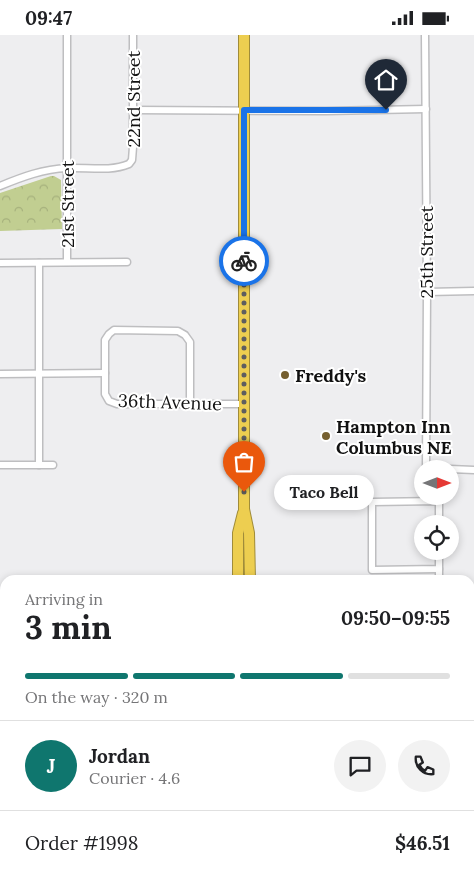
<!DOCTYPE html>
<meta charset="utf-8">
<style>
body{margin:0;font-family:Lora,serif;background:#f2f2f2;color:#202124;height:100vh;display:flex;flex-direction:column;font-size:19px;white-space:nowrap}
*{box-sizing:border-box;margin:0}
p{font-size:16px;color:#757577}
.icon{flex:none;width:28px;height:28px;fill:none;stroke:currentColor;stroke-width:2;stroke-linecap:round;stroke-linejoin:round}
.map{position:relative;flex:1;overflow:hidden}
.drawer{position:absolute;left:0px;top:540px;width:475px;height:310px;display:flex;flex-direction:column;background:#fff;border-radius:15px 15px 0 0;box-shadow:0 2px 8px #0003}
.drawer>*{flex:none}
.needle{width:32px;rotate:90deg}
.tools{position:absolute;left:414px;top:425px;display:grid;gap:10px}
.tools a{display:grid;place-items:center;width:45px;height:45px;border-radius:50%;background:#fff;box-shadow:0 2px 8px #0003;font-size:25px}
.pin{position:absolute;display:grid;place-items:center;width:42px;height:42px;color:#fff;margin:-51px -21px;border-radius:50% 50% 50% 0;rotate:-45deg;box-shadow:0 0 5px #0007}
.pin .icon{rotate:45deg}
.courier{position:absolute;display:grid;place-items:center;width:50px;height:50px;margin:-25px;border:4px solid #1a73e8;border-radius:50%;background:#fff;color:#222;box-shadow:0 1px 6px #0007}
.bubble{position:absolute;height:35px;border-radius:18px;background:#fff;box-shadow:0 2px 8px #0003;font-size:16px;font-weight:800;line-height:35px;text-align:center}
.overview em{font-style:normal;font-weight:800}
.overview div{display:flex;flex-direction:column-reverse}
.overview{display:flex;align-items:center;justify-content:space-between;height:85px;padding:0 25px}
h1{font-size:32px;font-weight:800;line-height:38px}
.bar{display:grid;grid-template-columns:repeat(4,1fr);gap:8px 5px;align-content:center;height:60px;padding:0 25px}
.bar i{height:6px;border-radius:4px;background:#e0e0e0}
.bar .selected{background:#0f766e}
.bar p{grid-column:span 4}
.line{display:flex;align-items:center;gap:12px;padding:0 25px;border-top:1px solid #e0e0e0}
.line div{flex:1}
.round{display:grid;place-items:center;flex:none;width:52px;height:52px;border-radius:26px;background:#f2f2f2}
.status{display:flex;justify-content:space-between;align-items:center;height:35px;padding:0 25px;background:#fff;direction:ltr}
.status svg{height:14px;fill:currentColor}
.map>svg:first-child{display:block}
.park{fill:url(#park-crowns)}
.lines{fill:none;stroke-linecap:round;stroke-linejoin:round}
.minor-casing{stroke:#bebec0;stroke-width:9}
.major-casing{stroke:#a08c3a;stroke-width:11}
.highway-casing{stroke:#a08c3a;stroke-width:12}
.minor{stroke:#fff;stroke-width:6}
.major{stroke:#f4e296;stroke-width:9}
.highway{stroke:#edce50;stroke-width:10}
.done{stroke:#5e5e5f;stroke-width:5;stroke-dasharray:0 9}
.route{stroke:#1a73e8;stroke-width:6}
.poi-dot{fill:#766030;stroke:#fff;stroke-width:2}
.labels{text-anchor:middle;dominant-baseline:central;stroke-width:4;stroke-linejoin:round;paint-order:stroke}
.street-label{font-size:18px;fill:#111;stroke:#fff}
.poi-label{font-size:18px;font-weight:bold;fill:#111;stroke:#fff;text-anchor:start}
</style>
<div class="status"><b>09:47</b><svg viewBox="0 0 49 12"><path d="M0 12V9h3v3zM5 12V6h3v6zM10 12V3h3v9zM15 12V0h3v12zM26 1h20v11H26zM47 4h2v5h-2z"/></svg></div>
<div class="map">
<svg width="474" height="850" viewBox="0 0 474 850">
<defs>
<pattern id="park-crowns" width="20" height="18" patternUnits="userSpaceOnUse" patternTransform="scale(1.25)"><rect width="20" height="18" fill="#c1ce91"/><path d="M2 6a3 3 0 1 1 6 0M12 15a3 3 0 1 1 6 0" fill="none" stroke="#a5b07c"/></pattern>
</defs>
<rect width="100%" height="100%" fill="#eeeef0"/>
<polygon class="park" points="51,141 54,141 61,145 62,194 0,196 0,158"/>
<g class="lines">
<g class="minor-casing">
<g id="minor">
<polyline points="425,0 427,257 426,434"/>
<polyline points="133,75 326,76 426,74"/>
<path d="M0 151C22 142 43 134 67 133 87 132 110 137 129 129L132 125 133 112V0"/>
<polyline points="67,227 67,0"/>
<polyline points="0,228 127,227"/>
<polyline points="39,228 39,430"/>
<polyline points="427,257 474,256"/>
<polyline points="0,339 105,338"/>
<polyline points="190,369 190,307 185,300 178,296 114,295 109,299 105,305 105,359 109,366 117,369 244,369"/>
<polyline points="0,430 53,430"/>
<polyline points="450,434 474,435"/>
<polyline points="439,516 439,534 372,535 372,467 439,466 439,489"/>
<polyline points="439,545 439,534"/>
<polyline points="470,642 470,620"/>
<polyline points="0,728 5,728"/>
<polyline points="0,825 5,825"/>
<polyline points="69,850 69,845"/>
<polyline points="157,850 157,845"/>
<polyline points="468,850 468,845"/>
</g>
</g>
<g class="major-casing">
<polyline id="major" points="470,620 474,620"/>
</g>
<g class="highway-casing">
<g id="highway">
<polyline points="244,0 244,474 249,498 250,545"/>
<polyline points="238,545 238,498 243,478"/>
<polyline points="0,615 5,615"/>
<polyline points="0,625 5,624"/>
<polyline points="239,850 240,845"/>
</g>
</g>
<use href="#minor" class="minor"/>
<use href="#major" class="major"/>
<use href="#highway" class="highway"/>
</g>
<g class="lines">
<polyline class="done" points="244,457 244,226"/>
<polyline class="route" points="244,226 244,75 386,75"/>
</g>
<g class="poi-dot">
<circle cx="285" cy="340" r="5"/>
<circle cx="326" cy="401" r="5"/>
</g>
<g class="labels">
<g class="street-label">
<text transform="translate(133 64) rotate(-90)">22nd Street</text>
<text transform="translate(67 169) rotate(-90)">21st Street</text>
<text transform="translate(426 217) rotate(-90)">25th Street</text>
<text transform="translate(170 367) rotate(2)">36th Avenue</text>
</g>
<g class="poi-label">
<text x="295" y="340">Freddy's</text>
<text x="336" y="391">Hampton Inn<tspan x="336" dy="21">Columbus NE</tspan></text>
</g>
</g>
</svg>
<div class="tools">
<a><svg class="needle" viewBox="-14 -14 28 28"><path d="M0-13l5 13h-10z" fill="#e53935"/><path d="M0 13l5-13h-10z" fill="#757577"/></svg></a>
<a><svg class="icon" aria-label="locate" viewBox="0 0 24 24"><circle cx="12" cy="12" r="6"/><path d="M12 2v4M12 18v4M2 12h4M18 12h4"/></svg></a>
</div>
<div class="pin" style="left:244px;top:457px;background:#ea580c"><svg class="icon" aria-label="bag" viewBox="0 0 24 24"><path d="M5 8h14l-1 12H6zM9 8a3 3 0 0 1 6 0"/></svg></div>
<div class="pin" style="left:386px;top:75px;background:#1f2937"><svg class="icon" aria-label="home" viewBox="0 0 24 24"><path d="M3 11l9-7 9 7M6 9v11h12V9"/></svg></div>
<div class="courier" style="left:244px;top:226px"><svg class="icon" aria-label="bike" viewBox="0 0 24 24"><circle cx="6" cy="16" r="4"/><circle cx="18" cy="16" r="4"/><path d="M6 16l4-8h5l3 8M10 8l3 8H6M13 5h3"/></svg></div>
<div class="bubble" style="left:274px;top:440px;width:100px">Taco Bell</div>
<section class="drawer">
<div class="overview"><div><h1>3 min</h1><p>Arriving in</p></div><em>09:50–09:55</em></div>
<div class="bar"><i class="selected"></i><i class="selected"></i><i class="selected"></i><i></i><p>On the way · 320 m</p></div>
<div class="line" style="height:90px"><b class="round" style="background:#0f766e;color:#fff">J</b><div><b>Jordan</b><p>Courier · 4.6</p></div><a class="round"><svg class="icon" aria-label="chat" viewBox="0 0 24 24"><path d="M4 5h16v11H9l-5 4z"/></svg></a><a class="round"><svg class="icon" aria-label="phone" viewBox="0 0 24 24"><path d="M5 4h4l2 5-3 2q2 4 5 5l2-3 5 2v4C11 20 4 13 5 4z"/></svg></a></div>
<div class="line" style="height:65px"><div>Order #1998</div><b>$46.51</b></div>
</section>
</div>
